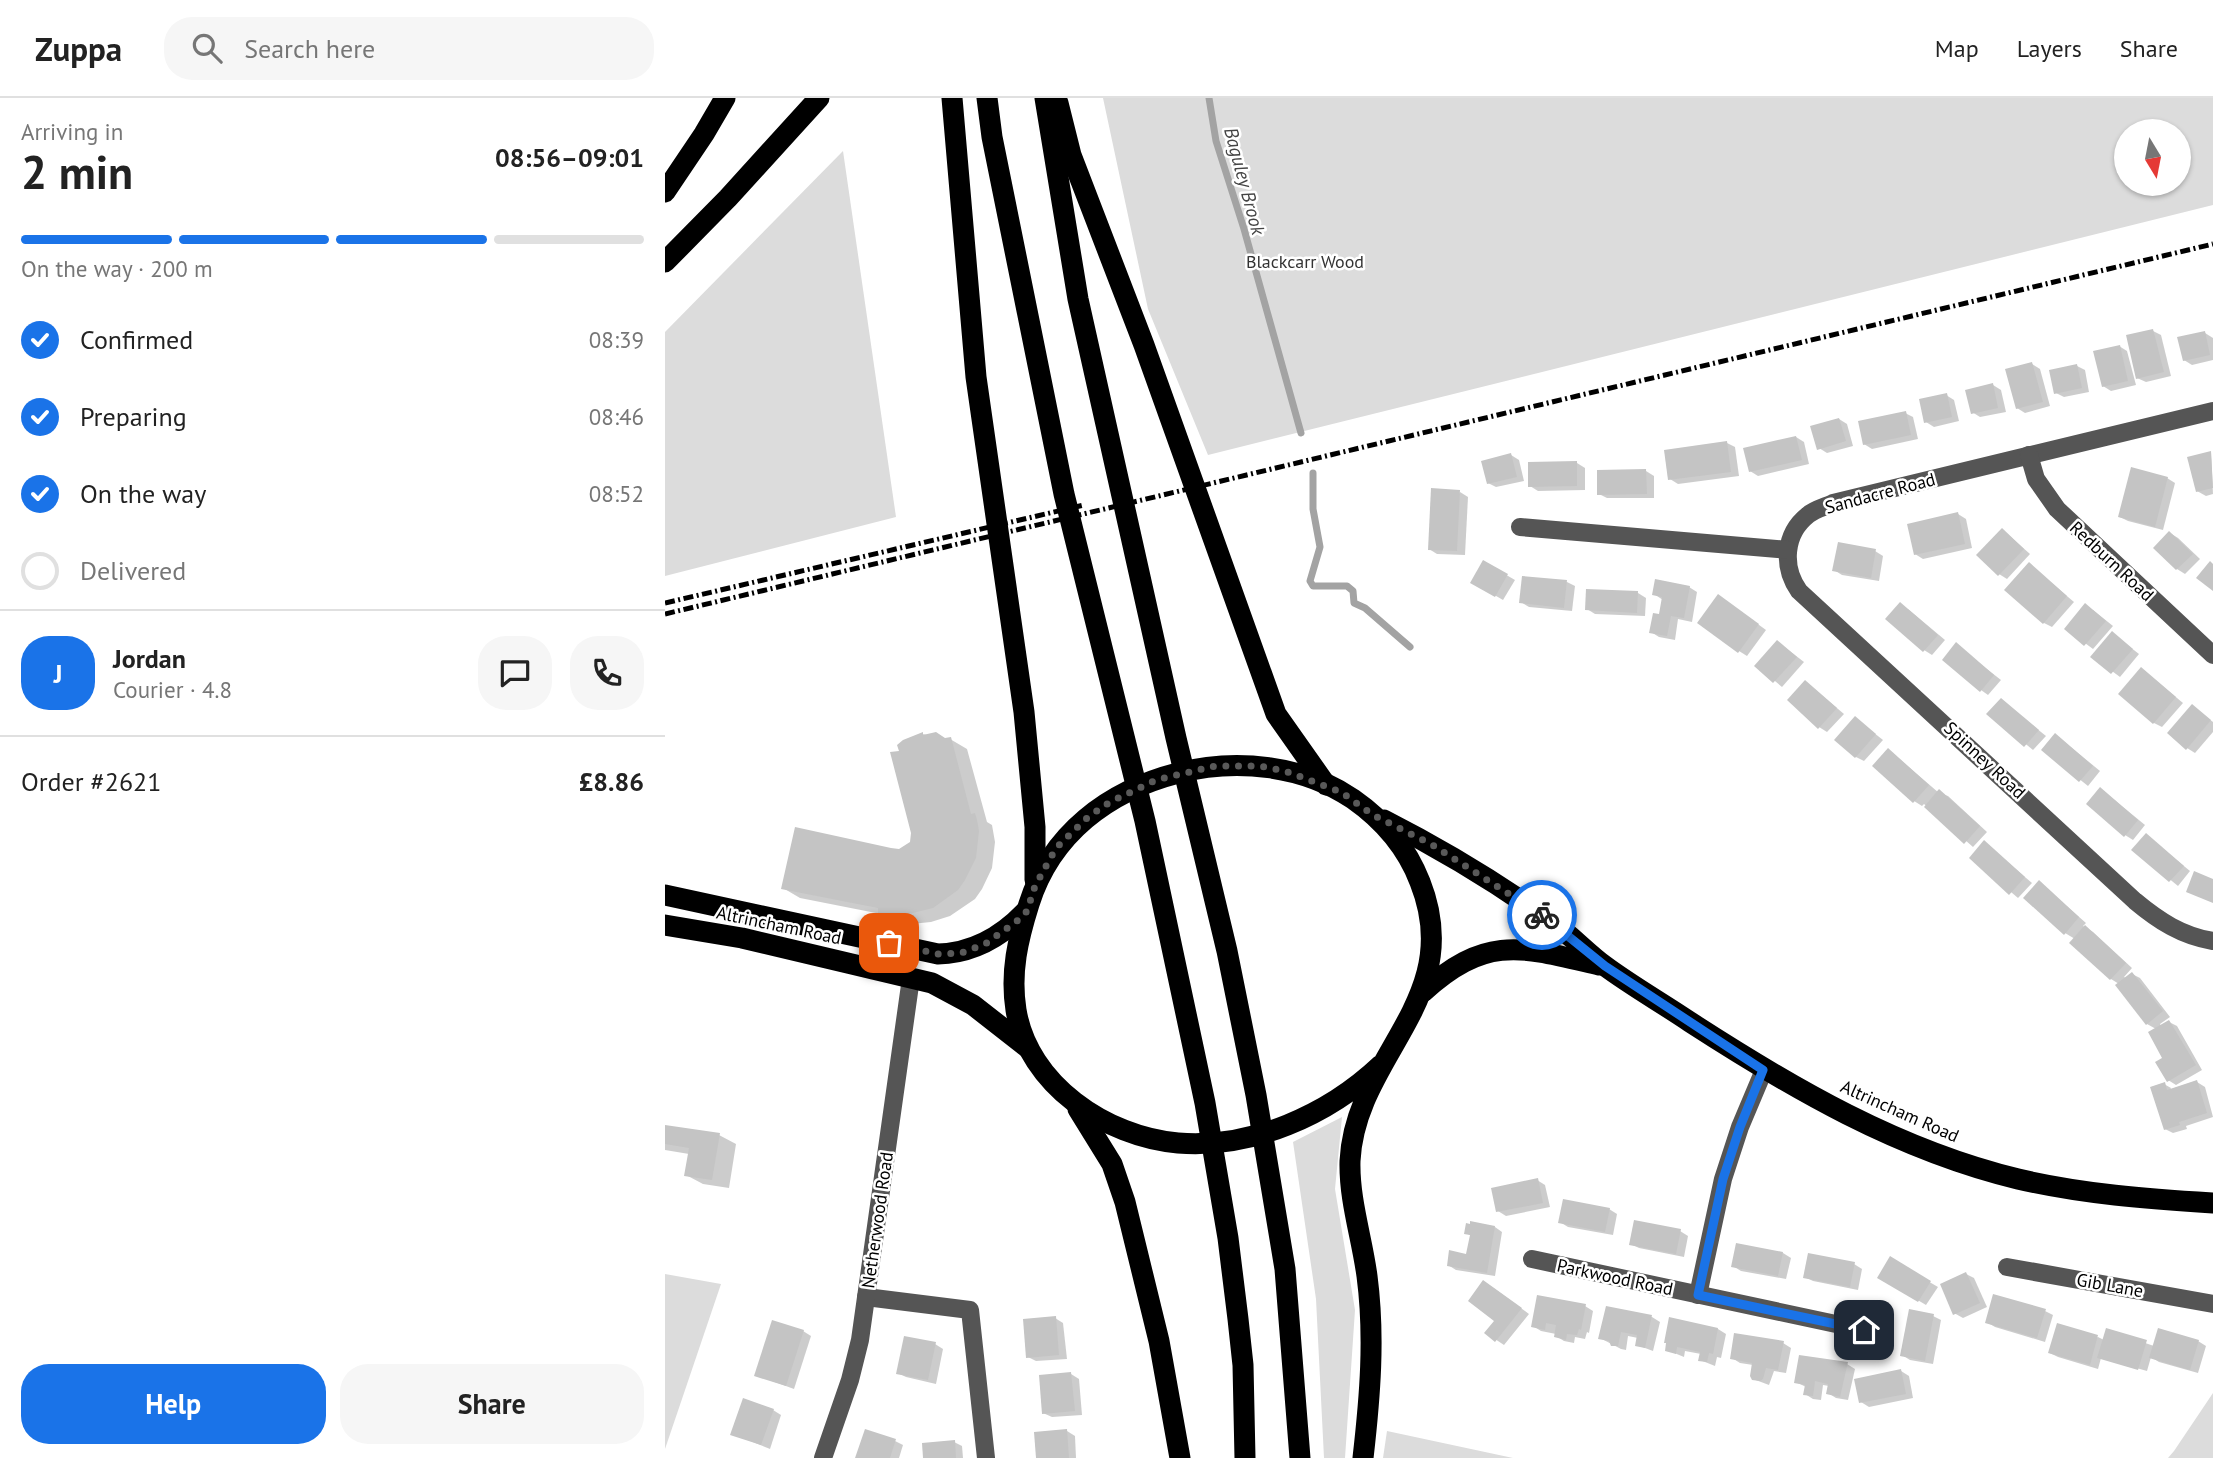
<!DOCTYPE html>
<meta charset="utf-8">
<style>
body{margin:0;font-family:"PT Sans",sans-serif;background:#f6f6f6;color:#222;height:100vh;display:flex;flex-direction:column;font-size:26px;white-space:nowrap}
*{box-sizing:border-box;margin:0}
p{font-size:23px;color:#767676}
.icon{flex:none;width:38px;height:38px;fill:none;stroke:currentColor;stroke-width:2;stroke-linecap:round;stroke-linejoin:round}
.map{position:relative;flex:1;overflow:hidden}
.side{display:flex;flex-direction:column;background:#fff;width:665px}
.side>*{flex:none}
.needle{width:46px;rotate:170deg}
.buttons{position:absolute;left:1449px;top:21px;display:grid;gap:14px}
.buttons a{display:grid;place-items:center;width:77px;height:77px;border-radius:50%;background:#fff;box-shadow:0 2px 5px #0004;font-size:35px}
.pin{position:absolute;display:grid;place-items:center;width:60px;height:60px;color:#fff;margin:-30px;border-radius:14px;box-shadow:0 4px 10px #0006}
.courier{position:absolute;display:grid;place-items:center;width:70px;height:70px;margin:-35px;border:5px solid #1a73e8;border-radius:50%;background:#fff;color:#222;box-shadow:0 2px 9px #0007}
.overview em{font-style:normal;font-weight:600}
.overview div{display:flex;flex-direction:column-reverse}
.overview{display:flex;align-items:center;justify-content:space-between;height:119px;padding:0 21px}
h1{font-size:46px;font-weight:600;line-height:52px}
.bar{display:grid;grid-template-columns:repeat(4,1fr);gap:10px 7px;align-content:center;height:84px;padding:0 21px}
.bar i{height:9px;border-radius:5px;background:#e0e0e0}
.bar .selected{background:#1a73e8}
.bar p{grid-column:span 4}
.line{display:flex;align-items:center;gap:18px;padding:0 21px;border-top:2px solid #e0e0e0}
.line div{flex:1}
.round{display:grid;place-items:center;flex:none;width:74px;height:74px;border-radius:28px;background:#f6f6f6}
ol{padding:0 21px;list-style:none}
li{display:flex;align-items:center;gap:21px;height:77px}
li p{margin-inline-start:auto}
li .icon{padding:7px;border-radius:50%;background:#1a73e8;color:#fff;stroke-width:4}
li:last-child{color:#767676}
li i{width:38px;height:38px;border:4px solid #e0e0e0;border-radius:50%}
.cta{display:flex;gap:14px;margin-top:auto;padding:14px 21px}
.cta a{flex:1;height:80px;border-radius:28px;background:#1a73e8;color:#fff;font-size:28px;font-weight:600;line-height:80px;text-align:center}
.cta a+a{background:#f6f6f6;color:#222}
header{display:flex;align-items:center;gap:42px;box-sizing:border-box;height:98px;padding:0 35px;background:#fff;border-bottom:2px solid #e0e0e0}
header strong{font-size:33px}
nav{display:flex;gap:38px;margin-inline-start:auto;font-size:24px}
.search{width:490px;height:63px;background:#f6f6f6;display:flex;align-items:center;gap:18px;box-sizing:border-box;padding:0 24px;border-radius:28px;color:#767676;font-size:26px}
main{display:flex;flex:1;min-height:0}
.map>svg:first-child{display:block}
.green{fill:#dcdcdc;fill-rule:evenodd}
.shadow{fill:#0003}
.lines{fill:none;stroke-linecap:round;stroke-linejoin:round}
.stream{stroke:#a3a3a3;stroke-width:7}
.building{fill:#c4c4c4}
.minor{stroke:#555;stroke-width:18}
.highway{stroke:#000;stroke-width:21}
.rail{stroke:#000;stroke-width:5;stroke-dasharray:10 3.5 2 3.5;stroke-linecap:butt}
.done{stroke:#595959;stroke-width:7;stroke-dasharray:0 12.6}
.route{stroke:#1a73e8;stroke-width:9}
.labels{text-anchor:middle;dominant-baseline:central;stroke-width:5;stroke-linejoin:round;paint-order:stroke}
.park-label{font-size:18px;fill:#333;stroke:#fff}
.street-label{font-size:18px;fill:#000;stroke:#fff}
.water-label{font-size:19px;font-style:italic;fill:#444;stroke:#fff}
</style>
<header>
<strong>Zuppa</strong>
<div class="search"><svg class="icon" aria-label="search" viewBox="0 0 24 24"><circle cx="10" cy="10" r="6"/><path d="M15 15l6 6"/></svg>Search here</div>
<nav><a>Map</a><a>Layers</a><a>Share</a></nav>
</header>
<main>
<section class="side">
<div class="overview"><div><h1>2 min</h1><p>Arriving in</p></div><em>08:56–09:01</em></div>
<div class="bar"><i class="selected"></i><i class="selected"></i><i class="selected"></i><i></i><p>On the way · 200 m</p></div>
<ol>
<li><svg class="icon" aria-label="check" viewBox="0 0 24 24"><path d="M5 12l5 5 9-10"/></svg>Confirmed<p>08:39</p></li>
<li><svg class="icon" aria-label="check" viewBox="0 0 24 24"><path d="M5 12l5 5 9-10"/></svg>Preparing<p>08:46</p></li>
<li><svg class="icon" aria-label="check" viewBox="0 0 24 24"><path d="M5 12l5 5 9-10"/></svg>On the way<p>08:52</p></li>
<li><i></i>Delivered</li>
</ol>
<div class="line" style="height:126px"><b class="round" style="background:#1a73e8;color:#fff">J</b><div><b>Jordan</b><p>Courier · 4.8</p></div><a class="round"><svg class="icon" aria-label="chat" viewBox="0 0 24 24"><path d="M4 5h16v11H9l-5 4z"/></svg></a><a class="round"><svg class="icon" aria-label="phone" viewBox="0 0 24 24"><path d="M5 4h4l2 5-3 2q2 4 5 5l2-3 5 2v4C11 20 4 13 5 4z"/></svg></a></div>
<div class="line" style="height:91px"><div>Order #2621</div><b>£8.86</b></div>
<div class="cta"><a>Help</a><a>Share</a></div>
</section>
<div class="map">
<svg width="1548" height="1360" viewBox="0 0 1548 1360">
<rect width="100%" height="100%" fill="#fff"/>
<g class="green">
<path d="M438 0H1548V107L543 357 483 211ZM1461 33H1514V86H1461Z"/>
<polygon points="178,53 231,419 0,478 0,234"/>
<polygon points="677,1019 670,1091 690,1212 680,1360 659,1360 651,1201 628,1044"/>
<polygon points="0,1176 56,1186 0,1351"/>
<polygon points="1548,1295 1548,1360 1503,1360 1509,1353"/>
<polygon points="722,1333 848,1360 718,1360"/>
</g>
<g class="shadow">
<polygon points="1488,233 1496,237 1506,278 1481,284 1472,280"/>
<polygon points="1540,235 1548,240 1548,262 1527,267 1519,262"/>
<polygon points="1454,248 1462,253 1471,287 1446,293 1438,288"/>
<polygon points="1367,266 1375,271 1385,308 1360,315 1352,310"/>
<polygon points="1412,268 1420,272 1424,294 1399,299 1391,295"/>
<polygon points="1328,287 1336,292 1341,314 1315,319 1307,314"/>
<polygon points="1281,297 1289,302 1294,323 1269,329 1261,324"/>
<polygon points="1240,315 1248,319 1253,341 1207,351 1199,346"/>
<polygon points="1174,321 1182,326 1188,348 1162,355 1154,350"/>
<polygon points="1131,339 1139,344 1144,366 1093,378 1085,373"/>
<polygon points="1062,345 1070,349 1074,378 1013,386 1005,381"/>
<polygon points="1546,355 1548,396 1541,398 1532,393 1524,360"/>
<polygon points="846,357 854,362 859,383 831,389 823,385"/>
<polygon points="912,365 920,370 920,392 873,393 865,388"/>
<polygon points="981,373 989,378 989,400 942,400 934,396"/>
<polygon points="1502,380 1510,385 1498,432 1463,423 1455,419"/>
<polygon points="795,394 803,399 800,457 772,456 764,451"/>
<polygon points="1293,416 1301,421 1307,450 1258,461 1250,456"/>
<polygon points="1338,432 1365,456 1342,481 1334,476"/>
<polygon points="1505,435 1513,440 1535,461 1520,476 1512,471 1490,450"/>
<polygon points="1210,453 1218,458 1214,483 1177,477 1169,472"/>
<polygon points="819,464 850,482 838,502 807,484"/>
<polygon points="1364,466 1409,504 1387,529 1379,525"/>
<polygon points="902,484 910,488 907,513 864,509 856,504"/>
<polygon points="1024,489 1032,494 1027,524 1013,521 1010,542 994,539 986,534 995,518 998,502 989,496"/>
<polygon points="973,495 981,500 980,518 930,516 922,511"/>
<polygon points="1061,503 1101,532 1082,558 1074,553"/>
<polygon points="1243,511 1280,542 1267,557 1259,552"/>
<polygon points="1428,512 1448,528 1428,551 1401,531"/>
<polygon points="1447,535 1474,556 1455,579 1428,559"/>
<polygon points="1113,544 1139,564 1117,589 1092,568"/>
<polygon points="1291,547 1336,582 1323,597 1316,592"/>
<polygon points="1477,571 1518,605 1497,629 1489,625"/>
<polygon points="1141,584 1179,616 1162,634 1154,629"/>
<polygon points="1336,602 1381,638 1368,652 1324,616"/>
<polygon points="1527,608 1548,624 1548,634 1530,655 1522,650"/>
<polygon points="1190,620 1218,642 1199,663 1191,659"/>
<polygon points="257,636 285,641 302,651 322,724 327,727 330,744 327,770 317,791 310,801 285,818 266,824 246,826 232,823 221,817 135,800 118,790 226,752 240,751 246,745 248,735 236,654"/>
<polygon points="1391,637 1435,673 1423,688 1378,652"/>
<polygon points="1224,652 1274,695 1283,698 1322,734 1308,749 1259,706 1257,708 1249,703"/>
<polygon points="1436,691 1480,727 1468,742 1460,737"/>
<polygon points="1481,737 1525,773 1513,788 1469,752"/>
<polygon points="1320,745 1367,785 1353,800 1306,760"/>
<polygon points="1374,784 1421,825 1418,828 1428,834 1467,870 1459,879 1461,880 1467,876 1475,880 1505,919 1495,926 1496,928 1504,924 1512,928 1537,972 1511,987 1503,982 1491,931 1482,926 1454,886 1446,881 1410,841 1400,835"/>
<polygon points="1532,984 1540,989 1548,1019 1521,1028 1522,1031 1508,1035 1500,1031 1499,986 1506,990 1505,993"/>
<polygon points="0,1028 54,1037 71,1046 64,1090 38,1086 21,1077 24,1056 0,1052"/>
<polygon points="872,1082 880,1087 885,1109 841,1118 833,1113"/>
<polygon points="944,1111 952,1116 948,1137 903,1129 895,1124"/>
<polygon points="830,1129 837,1134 830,1178 791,1172 783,1167 803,1158 807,1138 801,1135"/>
<polygon points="1015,1133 1023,1138 1019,1159 974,1150 966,1146"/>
<polygon points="1118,1155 1126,1160 1121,1181 1076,1173 1068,1168"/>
<polygon points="1225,1161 1273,1189 1261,1207 1214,1179"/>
<polygon points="1189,1166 1197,1171 1193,1192 1148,1183 1140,1179"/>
<polygon points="1301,1176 1309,1180 1322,1209 1298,1220 1289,1215"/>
<polygon points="827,1189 864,1216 839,1247 821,1235 831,1223"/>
<polygon points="920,1208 928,1213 924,1235 922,1234 920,1241 910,1239 909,1245 899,1243 891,1238 891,1236 876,1233 868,1228"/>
<polygon points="942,1210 987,1219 995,1224 988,1253 972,1247 973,1240 963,1238 961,1252 956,1251 935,1240"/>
<polygon points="1380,1213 1388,1217 1380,1244 1330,1229 1322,1224"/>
<polygon points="1268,1218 1276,1222 1268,1266 1245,1262 1237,1257"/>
<polygon points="390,1220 398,1225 402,1261 371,1263 363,1259"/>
<polygon points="1005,1221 1053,1231 1061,1236 1056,1260 1052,1259 1050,1268 1035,1262 1036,1256 1020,1253 1019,1259 1002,1252"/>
<polygon points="1442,1232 1489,1248 1533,1243 1541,1248 1533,1275 1494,1264 1486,1259 1482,1273 1436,1260 1433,1271 1393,1259 1385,1255 1433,1239 1439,1242"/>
<polygon points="138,1233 146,1238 129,1291 91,1277"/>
<polygon points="1118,1245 1126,1250 1121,1275 1109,1273 1104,1287 1088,1281 1088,1267 1075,1265 1067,1260"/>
<polygon points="270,1246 278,1251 271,1286 241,1279 233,1275"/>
<polygon points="1182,1266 1190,1271 1183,1302 1171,1300 1163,1295 1164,1288 1158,1287 1156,1302 1148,1301 1140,1296 1141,1289 1131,1284"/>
<polygon points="1236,1273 1244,1278 1248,1300 1204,1309 1196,1304"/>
<polygon points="406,1276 414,1281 417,1317 387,1319 378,1315"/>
<polygon points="108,1312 116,1317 105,1351 68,1336"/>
<polygon points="402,1333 410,1338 411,1360 373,1360"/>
<polygon points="230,1343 238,1347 234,1360 192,1360"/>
<polygon points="289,1344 297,1348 298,1360 260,1360"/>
</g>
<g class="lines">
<g class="stream">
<polyline points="544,0 551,43 579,131 636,335"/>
<polyline points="648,375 648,411 655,449 645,483 648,488 682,488 688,493 689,505 700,510 745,549"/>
</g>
</g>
<g class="building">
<polygon points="1488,231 1499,274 1471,281 1461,237"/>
<polygon points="1540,233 1545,257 1518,263 1512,239"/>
<polygon points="1455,247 1463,283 1437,289 1428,253"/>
<polygon points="1367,264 1378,304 1351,311 1340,271"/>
<polygon points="1412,266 1417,290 1389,296 1384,272"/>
<polygon points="1328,285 1333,310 1306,316 1300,292"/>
<polygon points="1282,295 1287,319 1259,325 1254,301"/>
<polygon points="1241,313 1246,337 1198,347 1193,323"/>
<polygon points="1174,320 1181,343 1152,352 1145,328"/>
<polygon points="1131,338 1137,362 1084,374 1078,350"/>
<polygon points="1062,343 1066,374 1003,382 999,352"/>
<polygon points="1546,353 1548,390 1531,394 1522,359"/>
<polygon points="846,355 852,379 822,386 816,363"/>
<polygon points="912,363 912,388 863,389 863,364"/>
<polygon points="1466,369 1503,379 1490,429 1453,419"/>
<polygon points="981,371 982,396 932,397 932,372"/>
<polygon points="766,390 795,392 792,453 763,452"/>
<polygon points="1293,414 1300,446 1249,457 1242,426"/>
<polygon points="1337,430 1359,451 1333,478 1311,457"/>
<polygon points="1504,433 1528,456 1511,472 1488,450"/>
<polygon points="1173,444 1211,451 1206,480 1167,473"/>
<polygon points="818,462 843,476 830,499 805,485"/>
<polygon points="1545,463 1548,466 1548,493 1531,480"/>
<polygon points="1364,464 1402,498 1378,526 1339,492"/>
<polygon points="857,478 902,482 899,510 854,505"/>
<polygon points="990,481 1025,488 1019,520 1006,518 1002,538 984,535 988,515 994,516 997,499 987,497"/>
<polygon points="921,491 973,493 972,515 920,512"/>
<polygon points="1053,496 1094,526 1073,555 1032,525"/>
<polygon points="1235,504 1273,537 1258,554 1220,521"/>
<polygon points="1420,505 1441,523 1419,548 1399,531"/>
<polygon points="1447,533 1468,551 1446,576 1425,559"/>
<polygon points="1112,542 1132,559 1108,585 1089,568"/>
<polygon points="1291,544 1329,577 1315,594 1277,562"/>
<polygon points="1476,569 1511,599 1488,626 1453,596"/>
<polygon points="1140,582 1172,610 1153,631 1122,602"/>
<polygon points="1336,600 1374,632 1359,649 1321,616"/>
<polygon points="1527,606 1546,622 1521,652 1502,635"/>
<polygon points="1190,618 1211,636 1190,660 1169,642"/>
<polygon points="258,634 258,637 271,634 280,640 286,639 306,716 310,715 312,722 314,733 311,760 300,782 293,792 268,810 248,815 228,817 213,815 213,810 116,791 130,729 226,750 234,751 245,744 246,735 225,654 234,653 232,647 238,642"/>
<polygon points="1390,635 1428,668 1414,684 1376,652"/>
<polygon points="1223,650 1264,687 1248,705 1207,668"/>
<polygon points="1435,689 1473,722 1459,739 1421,706"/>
<polygon points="1274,691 1315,728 1299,746 1259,709"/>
<polygon points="1481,735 1519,768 1504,784 1466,752"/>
<polygon points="1319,742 1360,779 1344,797 1304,760"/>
<polygon points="1529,773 1548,781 1548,805 1521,794"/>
<polygon points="1374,782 1414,819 1399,837 1358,800"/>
<polygon points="1420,827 1461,865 1445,882 1404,845"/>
<polygon points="1467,874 1498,913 1481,927 1450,887"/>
<polygon points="1504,922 1531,967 1502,984 1490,964 1497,960 1483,934"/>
<polygon points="1532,982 1542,1015 1514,1024 1515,1027 1499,1032 1485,989 1500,984 1502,992"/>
<polygon points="0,1027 55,1035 47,1082 19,1078 24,1050 0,1046"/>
<polygon points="873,1080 878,1105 831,1114 826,1090"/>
<polygon points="898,1101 945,1110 940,1134 893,1125"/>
<polygon points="969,1122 1016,1131 1011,1156 964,1147"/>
<polygon points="805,1123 830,1128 822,1175 782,1168 784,1152 801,1156 805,1137 799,1136 801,1125 805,1126"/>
<polygon points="1071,1145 1118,1154 1113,1178 1066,1169"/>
<polygon points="1143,1155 1190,1164 1185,1189 1138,1180"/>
<polygon points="1225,1158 1266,1183 1253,1204 1212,1180"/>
<polygon points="1301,1174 1315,1205 1288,1217 1275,1186"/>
<polygon points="818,1182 857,1210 830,1244 819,1235 829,1223 803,1203"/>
<polygon points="1328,1196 1381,1211 1372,1240 1320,1225"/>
<polygon points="872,1197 921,1206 916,1232 914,1231 912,1237 902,1236 901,1242 889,1239 891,1227 881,1225 880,1232 866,1229"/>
<polygon points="941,1208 987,1217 980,1250 970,1248 972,1237 956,1234 953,1248 946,1248 944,1243 933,1241"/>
<polygon points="1244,1211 1269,1216 1260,1263 1235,1258"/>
<polygon points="391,1218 394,1257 361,1260 358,1221"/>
<polygon points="1004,1219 1053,1230 1048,1256 1044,1255 1042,1264 1033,1263 1035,1254 1012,1249 1011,1256 1000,1253 1001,1245 999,1245"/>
<polygon points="107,1222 139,1232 121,1288 89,1278"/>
<polygon points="1392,1225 1433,1237 1425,1267 1383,1255"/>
<polygon points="1441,1230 1482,1242 1473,1272 1432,1260"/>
<polygon points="1493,1230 1534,1242 1525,1272 1484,1260"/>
<polygon points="1069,1235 1119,1243 1113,1272 1101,1270 1098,1281 1095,1283 1087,1282 1085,1278 1087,1265 1065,1261"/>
<polygon points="239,1238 271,1244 263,1282 231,1276"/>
<polygon points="1134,1257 1183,1264 1175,1299 1161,1296 1163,1286 1150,1283 1148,1298 1138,1297 1140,1287 1129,1285"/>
<polygon points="1236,1271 1241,1296 1194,1305 1189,1281"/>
<polygon points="406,1274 410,1313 377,1316 374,1277"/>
<polygon points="78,1300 109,1311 96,1347 65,1337"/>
<polygon points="200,1331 231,1341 225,1360 190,1360"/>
<polygon points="402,1331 404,1360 371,1360 369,1334"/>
<polygon points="290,1342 291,1360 258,1360 257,1345"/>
</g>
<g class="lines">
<g class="minor">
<path d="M1548 313 1168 405C1160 409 1150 411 1143 417 1119 436 1117 469 1134 493L1470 803C1494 823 1517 838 1548 843"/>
<polyline points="1364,357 1371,381 1392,411 1548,557"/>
<polyline points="855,429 1123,452"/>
<polyline points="867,1161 1199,1232"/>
<polyline points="1342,1169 1548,1206"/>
<polyline points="1033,1197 1058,1081 1075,1029 1099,972"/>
<polyline points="201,1199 305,1212 321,1360"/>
<polyline points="158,1360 185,1282 195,1242 246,880"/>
</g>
<g class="highway">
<polyline points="287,0 311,279 359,614 370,729 370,782"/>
<polyline points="322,0 327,39 399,396 480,723 540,1005 563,1140 573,1221 578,1267 580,1360"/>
<polyline points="380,0 413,201 511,640 562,853 591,997 620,1171 635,1360"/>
<polyline points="393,5 406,57 479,247 611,616 661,687"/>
<polyline points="0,94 39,36 60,0"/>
<polyline points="0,164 63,100 154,0"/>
<path d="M719 722C778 752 834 786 887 824 906 837 922 855 940 868 967 888 997 905 1025 924 1127 990 1233 1052 1353 1081 1417 1096 1483 1101 1548 1105"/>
<path d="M0 797 273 856C308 855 336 839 360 814"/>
<polyline points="0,827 77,840 267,885 308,907 363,950"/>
<path d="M758 894C822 836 857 849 934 867"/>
<polyline points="413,1011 447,1066 460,1104 494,1243 515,1360"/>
<path d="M698 1360C705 1299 710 1239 702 1178 697 1140 684 1102 685 1063 690 957 802 902 755 784 742 750 718 722 688 701 638 667 571 660 513 675 443 693 386 736 364 806 353 841 345 874 351 912 363 986 441 1039 513 1045 587 1051 663 1017 716 967"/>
</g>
<g class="rail">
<polyline points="0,505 419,407"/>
<polyline points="0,516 1548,146"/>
</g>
</g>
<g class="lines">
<polyline class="done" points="224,845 273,856 296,855 320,846 351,824 362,813 370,788 391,750 423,719 445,704 491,682 550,668 595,668 620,673 676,694 708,717 766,746 877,817"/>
<polyline class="route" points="877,817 940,868 1098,972 1075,1029 1058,1081 1033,1197 1199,1232"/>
</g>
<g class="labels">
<g class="park-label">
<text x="640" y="163">Blackcarr Wood</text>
</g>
<g class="street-label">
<text transform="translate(1215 395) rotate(-15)">Sandacre Road</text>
<text transform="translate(1447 463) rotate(43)">Redburn Road</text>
<text transform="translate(1320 662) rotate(43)">Spinney Road</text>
<text transform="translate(114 827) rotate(12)">Altrincham Road</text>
<text transform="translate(1235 1013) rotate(24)">Altrincham Road</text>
<text transform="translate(212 1122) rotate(-82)">Netherwood Road</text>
<text transform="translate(950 1179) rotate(12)">Parkwood Road</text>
<text transform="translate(1445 1187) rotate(10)">Gib Lane</text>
</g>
<g class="water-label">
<text transform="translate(580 83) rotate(75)">Baguley Brook</text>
</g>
</g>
</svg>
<div class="buttons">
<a><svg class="needle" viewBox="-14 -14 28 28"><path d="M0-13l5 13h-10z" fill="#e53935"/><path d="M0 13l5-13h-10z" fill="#767676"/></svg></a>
</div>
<div class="pin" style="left:224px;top:845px;background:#ea580c"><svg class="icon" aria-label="bag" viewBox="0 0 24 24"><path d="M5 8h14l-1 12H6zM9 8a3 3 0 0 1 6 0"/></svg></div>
<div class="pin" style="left:1199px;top:1232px;background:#1f2937"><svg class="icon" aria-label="home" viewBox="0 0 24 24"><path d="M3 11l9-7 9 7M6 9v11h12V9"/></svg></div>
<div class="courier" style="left:877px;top:817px"><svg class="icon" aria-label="bike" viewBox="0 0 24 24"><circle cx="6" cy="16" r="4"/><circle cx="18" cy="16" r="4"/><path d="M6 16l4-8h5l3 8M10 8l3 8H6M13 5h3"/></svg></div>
</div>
</main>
